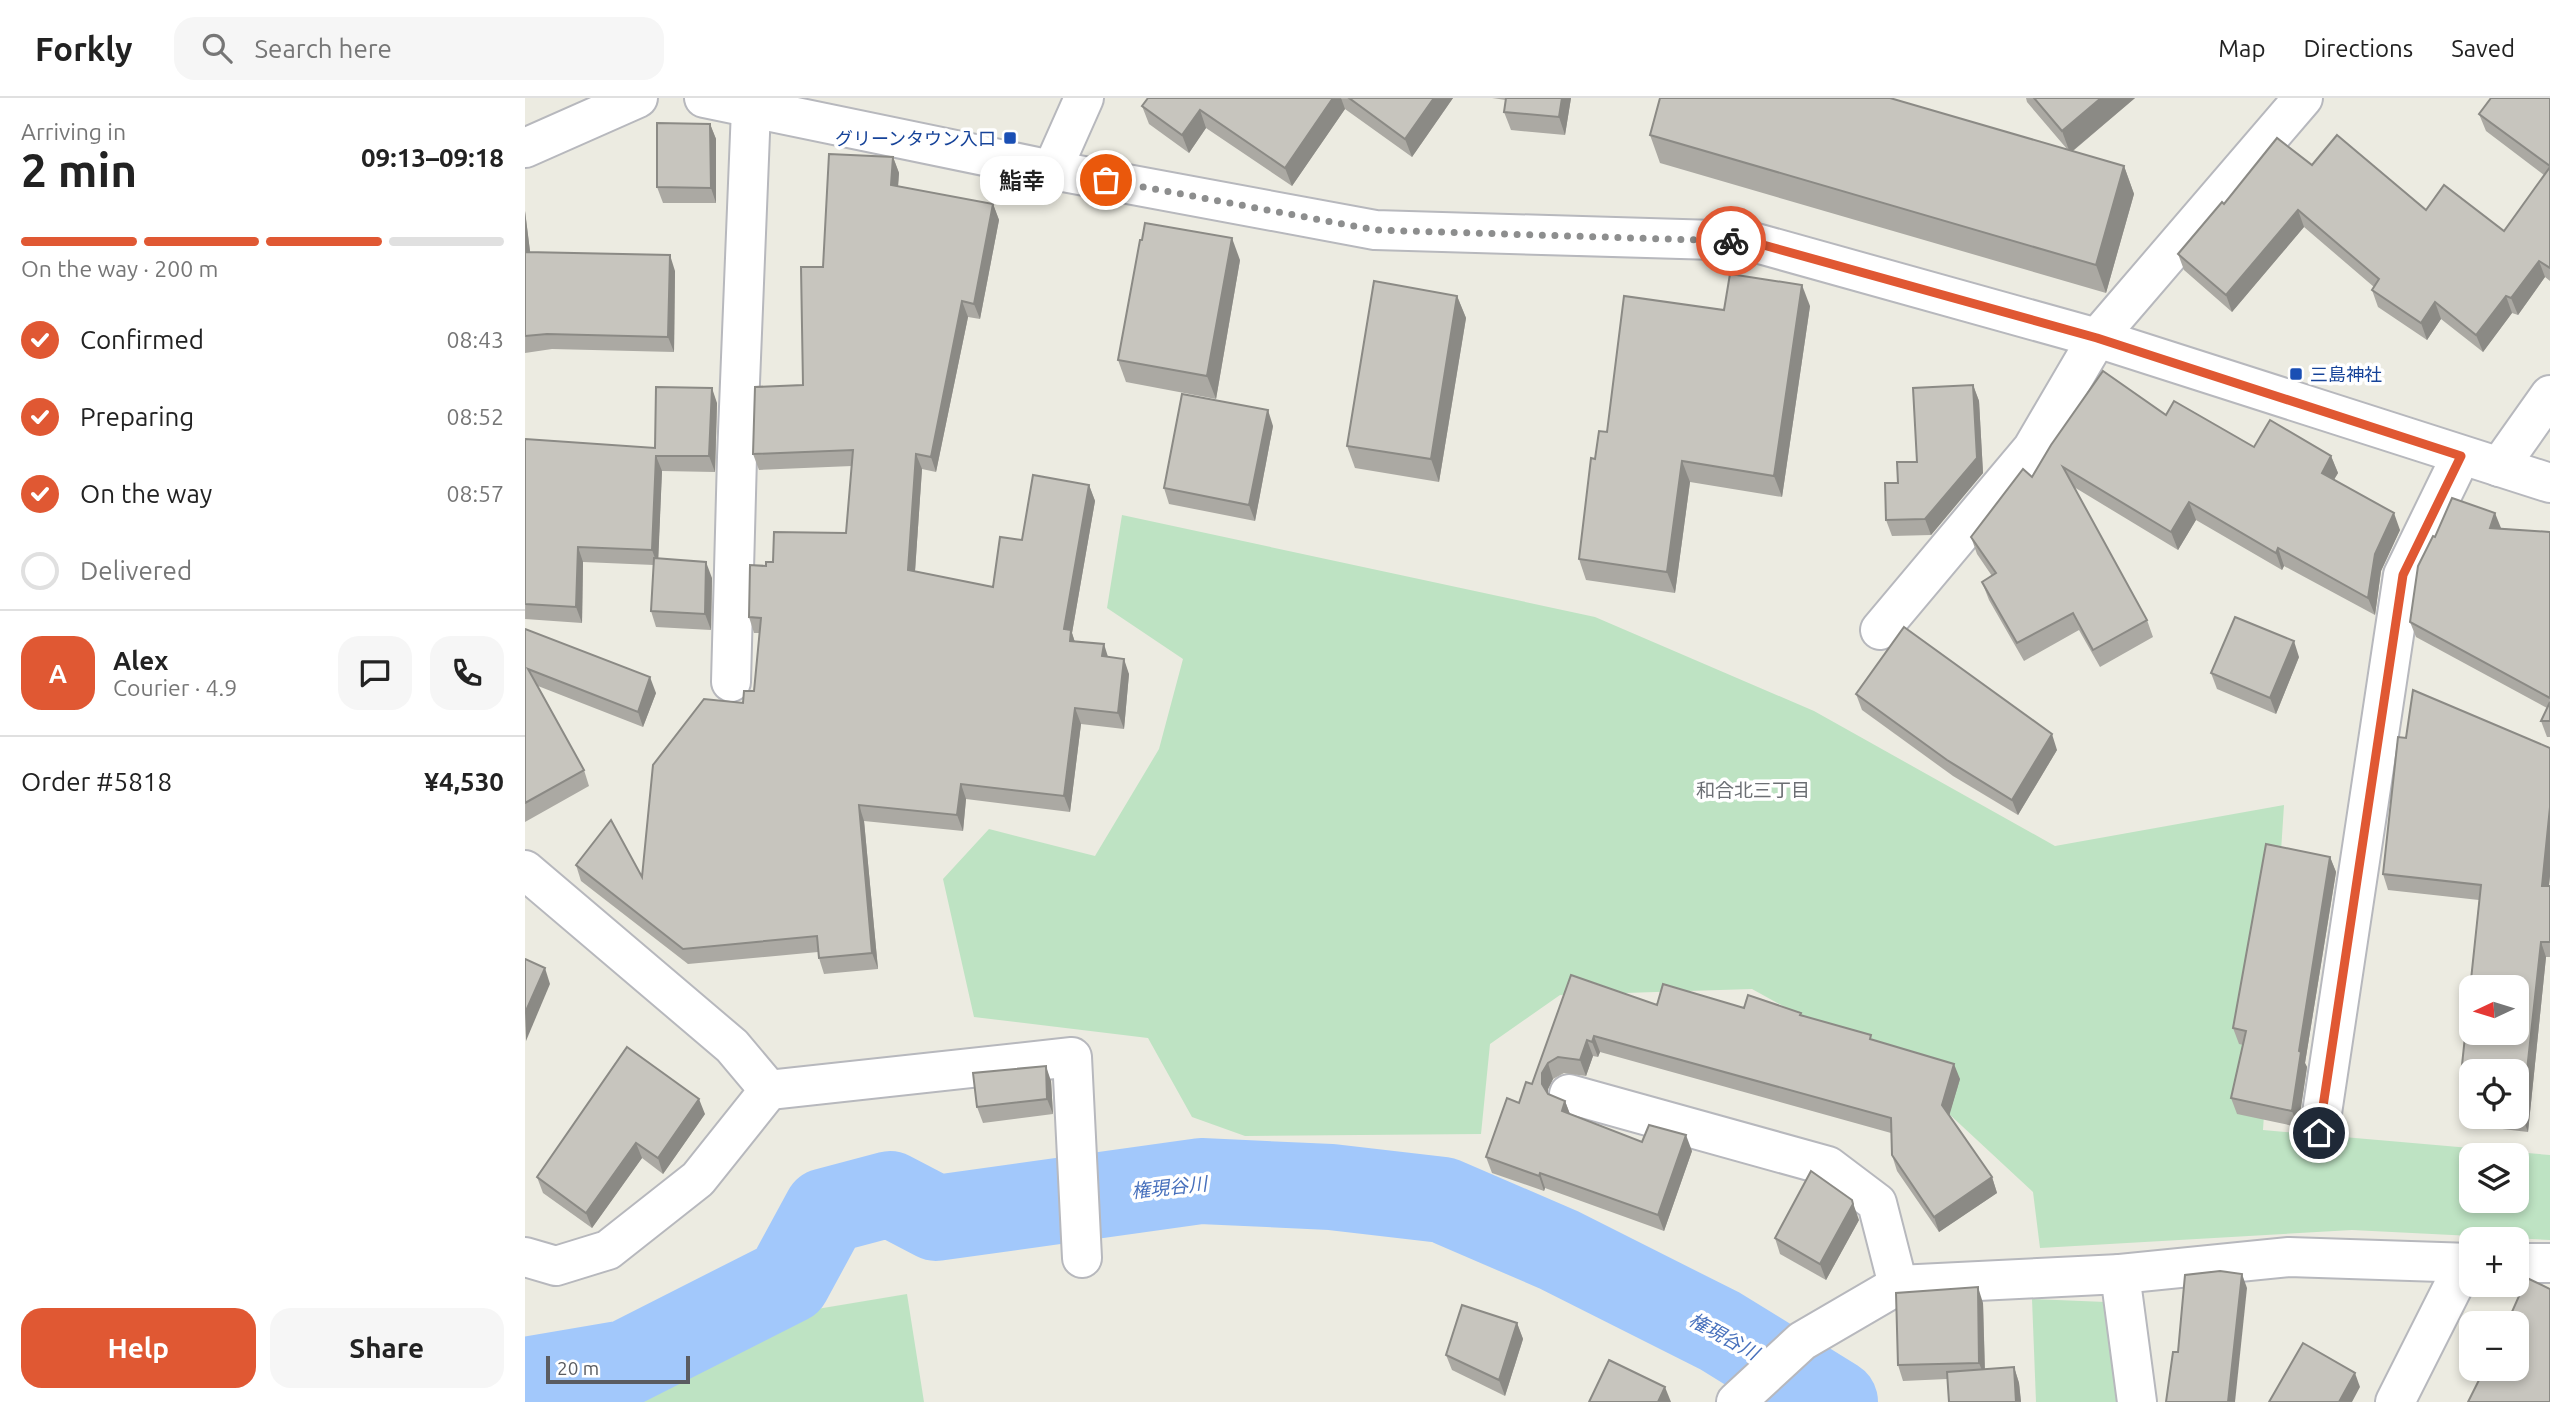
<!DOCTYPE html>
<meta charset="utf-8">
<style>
body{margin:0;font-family:Ubuntu,"Noto Sans JP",sans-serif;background:#f6f6f6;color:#222;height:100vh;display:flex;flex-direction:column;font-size:26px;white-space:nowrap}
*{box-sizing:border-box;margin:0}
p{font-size:23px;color:#767676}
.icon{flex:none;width:38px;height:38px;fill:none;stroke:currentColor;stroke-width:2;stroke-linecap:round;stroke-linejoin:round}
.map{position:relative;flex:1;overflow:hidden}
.drawer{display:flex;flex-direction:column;background:#fff;width:525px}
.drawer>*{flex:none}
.needle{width:46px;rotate:266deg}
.tools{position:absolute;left:1934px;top:877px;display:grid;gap:14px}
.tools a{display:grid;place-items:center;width:70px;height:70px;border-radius:14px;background:#fff;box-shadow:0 4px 10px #0003;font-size:35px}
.scale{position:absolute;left:21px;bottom:18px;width:144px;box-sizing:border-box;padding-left:7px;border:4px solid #5a5c61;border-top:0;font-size:19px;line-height:24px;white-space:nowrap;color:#5a5c61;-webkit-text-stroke:5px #fff;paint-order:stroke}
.pin{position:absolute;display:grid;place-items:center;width:60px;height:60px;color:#fff;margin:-30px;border:4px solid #fff;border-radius:50%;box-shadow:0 2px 7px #0007}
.courier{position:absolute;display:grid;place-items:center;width:70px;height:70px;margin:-35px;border:5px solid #e05833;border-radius:50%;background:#fff;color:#222;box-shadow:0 2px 9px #0007}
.bubble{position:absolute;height:49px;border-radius:21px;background:#fff;box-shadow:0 4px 10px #0003;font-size:23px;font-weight:600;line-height:49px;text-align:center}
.summary em{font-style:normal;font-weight:600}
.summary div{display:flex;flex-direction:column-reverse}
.summary{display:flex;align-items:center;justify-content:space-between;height:119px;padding:0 21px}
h1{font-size:46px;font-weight:600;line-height:52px}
.bar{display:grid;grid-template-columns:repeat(4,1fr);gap:10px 7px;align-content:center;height:84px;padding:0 21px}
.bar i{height:9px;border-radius:5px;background:#e0e0e0}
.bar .current{background:#e05833}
.bar p{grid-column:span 4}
.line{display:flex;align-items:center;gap:18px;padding:0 21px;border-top:2px solid #e0e0e0}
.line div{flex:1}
.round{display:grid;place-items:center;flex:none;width:74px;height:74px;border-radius:21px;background:#f6f6f6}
ol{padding:0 21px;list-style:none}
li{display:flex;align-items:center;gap:21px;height:77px}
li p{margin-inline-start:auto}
li .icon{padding:7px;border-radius:50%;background:#e05833;color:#fff;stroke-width:4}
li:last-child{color:#767676}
li i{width:38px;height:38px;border:4px solid #e0e0e0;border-radius:50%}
.button{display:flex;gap:14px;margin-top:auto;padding:14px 21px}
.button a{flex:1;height:80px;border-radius:21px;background:#e05833;color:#fff;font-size:28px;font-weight:600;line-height:80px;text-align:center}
.button a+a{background:#f6f6f6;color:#222}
header{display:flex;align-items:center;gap:42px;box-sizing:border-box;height:98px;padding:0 35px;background:#fff;border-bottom:2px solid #e0e0e0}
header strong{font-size:33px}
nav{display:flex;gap:38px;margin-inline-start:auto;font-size:24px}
.search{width:490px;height:63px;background:#f6f6f6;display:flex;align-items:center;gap:18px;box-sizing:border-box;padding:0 24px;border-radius:21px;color:#767676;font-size:26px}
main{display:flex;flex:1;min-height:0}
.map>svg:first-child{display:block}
.green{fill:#bee3c3;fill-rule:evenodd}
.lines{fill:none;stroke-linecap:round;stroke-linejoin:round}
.river{stroke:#a2c8fb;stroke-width:86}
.minor-casing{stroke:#b7b8bd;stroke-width:42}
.tertiary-casing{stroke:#b7b8bd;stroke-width:42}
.minor{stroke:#fff;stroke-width:38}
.tertiary{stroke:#fff;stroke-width:38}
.wall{fill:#aba9a3;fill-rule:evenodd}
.shaded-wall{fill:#8b8a85}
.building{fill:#c7c5be;stroke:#8b8a85;stroke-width:2;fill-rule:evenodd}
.done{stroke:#8d8e8e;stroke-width:7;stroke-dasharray:0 12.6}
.route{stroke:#e05833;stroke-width:9}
.transit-dot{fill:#1a4fb4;stroke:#fff;stroke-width:2.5}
.labels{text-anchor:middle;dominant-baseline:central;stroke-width:7;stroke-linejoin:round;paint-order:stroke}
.transit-label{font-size:18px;fill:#164399;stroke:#fff;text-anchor:end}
.neighbourhood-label{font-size:19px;fill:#6b6e73;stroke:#fff}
.water-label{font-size:19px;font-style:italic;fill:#4770bc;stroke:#fff}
</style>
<header>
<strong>Forkly</strong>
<div class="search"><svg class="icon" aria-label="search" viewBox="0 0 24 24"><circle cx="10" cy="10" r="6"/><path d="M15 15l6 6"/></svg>Search here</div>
<nav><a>Map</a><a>Directions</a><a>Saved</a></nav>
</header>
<main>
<section class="drawer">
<div class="summary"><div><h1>2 min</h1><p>Arriving in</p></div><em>09:13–09:18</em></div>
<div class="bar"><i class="current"></i><i class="current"></i><i class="current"></i><i></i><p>On the way · 200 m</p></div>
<ol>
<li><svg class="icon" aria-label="check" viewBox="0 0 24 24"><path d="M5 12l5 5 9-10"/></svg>Confirmed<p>08:43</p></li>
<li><svg class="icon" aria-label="check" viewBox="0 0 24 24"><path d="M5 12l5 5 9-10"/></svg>Preparing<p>08:52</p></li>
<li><svg class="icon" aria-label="check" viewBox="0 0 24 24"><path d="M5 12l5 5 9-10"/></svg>On the way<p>08:57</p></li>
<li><i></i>Delivered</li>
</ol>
<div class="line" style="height:126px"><b class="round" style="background:#e05833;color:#fff">A</b><div><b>Alex</b><p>Courier · 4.9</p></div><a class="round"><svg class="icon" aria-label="chat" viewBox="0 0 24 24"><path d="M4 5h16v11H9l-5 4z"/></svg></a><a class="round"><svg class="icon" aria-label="phone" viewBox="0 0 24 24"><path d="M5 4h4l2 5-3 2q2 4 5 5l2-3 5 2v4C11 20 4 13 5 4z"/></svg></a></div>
<div class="line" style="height:91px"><div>Order #5818</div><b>¥4,530</b></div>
<div class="button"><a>Help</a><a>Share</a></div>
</section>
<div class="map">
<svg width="2025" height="1304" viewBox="0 0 2025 1304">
<rect width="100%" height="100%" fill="#ecebe1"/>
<g class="green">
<path d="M597 417 1070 519 1289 613 1530 748 1759 707 1738 1032 2025 1057V1142L1827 1132 1515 1150 1508 1094 1381 976 1227 891 1035 897 965 946 956 1036 720 1038 667 1019 623 940 449 919 418 781 464 731 570 758 634 651 658 561 582 510ZM1946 1057H1992V1102H1946Z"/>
<polygon points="382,1196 399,1304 41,1304 148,1273 274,1214"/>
<polygon points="1507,1201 1581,1204 1596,1304 1511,1304"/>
</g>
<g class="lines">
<polyline class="river" points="0,1282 101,1265 263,1183 301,1113 365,1096 411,1120 676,1083 806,1089 918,1102 1034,1152 1195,1233 1310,1304"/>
<g class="minor-casing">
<g id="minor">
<polyline points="0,50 113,0"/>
<polyline points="527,72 559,0"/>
<polyline points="1974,369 2025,297"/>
<polyline points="1355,532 1507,351 1572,240 1778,0"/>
<polyline points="206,584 212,359 226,11"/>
<polyline points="0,772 207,948 244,992 173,1081 83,1152 31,1168 0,1159"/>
<polyline points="244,992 547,959 557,1160"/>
<polyline points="1044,996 1303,1068 1352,1105 1373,1187"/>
<polyline points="1794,1035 1878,477 1936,358"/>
<polyline points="1992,1165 2025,1165"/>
<polyline points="1595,1176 1764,1159 1946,1165"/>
<polyline points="1211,1304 1277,1243 1373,1187 1595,1176 1612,1304"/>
<polyline points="1870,1304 1940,1165"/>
</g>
</g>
<g class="tertiary-casing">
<polyline id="tertiary" points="179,0 527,72 850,132 1224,143 1572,240 2025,385"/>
</g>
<use href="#minor" class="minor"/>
<use href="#tertiary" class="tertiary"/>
</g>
<g class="wall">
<polygon points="623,0 928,0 887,59 820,11 767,88 681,30 664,55 624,26 617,8"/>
<polygon points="967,0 1046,0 1040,37 986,32 979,14 981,2"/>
<polygon points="1501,0 1610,0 1548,53 1599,68 1609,96 1581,195 1135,65 1125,37 1542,51 1502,4"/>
<polygon points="2025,0 2025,183 2020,179 1993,217 1987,215 1958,254 1916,221 1902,242 1853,209 1847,192 1849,189 1779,129 1707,214 1659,172 1653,156 1699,106 1787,67 1901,112 1979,133 2019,77 1961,33 1954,16"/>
<polygon points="185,26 191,41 191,105 138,105 132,89"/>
<polygon points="368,59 374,75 373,88 468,106 474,122 455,221 443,219 411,374 397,371 390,473 468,489 497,442 564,387 570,403 547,535 550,544 583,559 604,576 599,631 556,626 545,714 441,701 438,733 339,723 353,871 299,876 294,860 293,854 163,866 56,783 51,767 117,779 218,605 229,593 235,535 229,535 224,519 241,468 321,435 327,368 234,372 228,356 278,287 298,169"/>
<polygon points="0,113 5,154 150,173 149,254 27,251 0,255"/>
<polygon points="715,162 691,301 601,284 593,262"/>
<polygon points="932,198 941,220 914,384 830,370 822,348"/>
<polygon points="1285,208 1257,399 1165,384 1150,495 1061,482 1054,461 1070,361 1082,334 1199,212"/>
<polygon points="1448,287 1454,303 1458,375 1406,437 1367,438 1361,422 1373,385 1392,364"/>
<polygon points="192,305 190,374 137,373 133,461 187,480 186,532 131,529 126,513 129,467 58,464 57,525 0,521 0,341 130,350"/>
<polygon points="1641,317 1729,349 1806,358 1813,375 1809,381 1875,432 1856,473 1850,517 1759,468 1757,472 1671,422 1653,452 1549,389 1622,522 1628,539 1575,569 1554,532 1499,563 1464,502 1457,484 1467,478 1452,456 1446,439 1507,379"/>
<polygon points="748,328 730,423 644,406 639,390"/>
<polygon points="1975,431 2025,434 2025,639 2022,639 2016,623 2022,610 1891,539 1885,524 1910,439"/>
<polygon points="0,531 131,595 118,629 13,588 59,672 64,688 0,724"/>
<polygon points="1774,559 1751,616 1692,591 1686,575"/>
<polygon points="1331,596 1532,652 1493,717 1428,678 1337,612"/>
<path d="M1881 640 2025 650V778L2024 788H2025V859H2021L2003 1034 1943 1027 1937 1012 1941 978 1937 967 1954 802 1863 792 1858 776ZM1946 973H1992V1018H1946Z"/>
<polygon points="1805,759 1811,774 1780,965 1782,969 1773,1029 1712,1016 1706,1000 1718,947 1714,946 1708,930"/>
<polygon points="1046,877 1132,907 1219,910 1277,918 1348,942 1435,981 1424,1017 1467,1079 1472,1095 1414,1134 1372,1073 1367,1057 1366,1035 1075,954 1073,959 1068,958 1061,978 1039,975 1028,981 1023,991 1023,996 1040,1003 1045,1016 1117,1044 1167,1053 1139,1133 1020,1090 1019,1093 967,1075 961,1059 994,1005 1007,986"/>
<polygon points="526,983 528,1016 458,1025 452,1009"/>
<polygon points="180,1016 138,1076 117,1060 67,1130 18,1095 12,1079"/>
<polygon points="1334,1122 1301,1182 1255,1156 1250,1140"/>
<polygon points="1458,1205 1460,1271 1489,1269 1494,1285 1496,1304 1424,1304 1422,1281 1378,1283 1373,1267"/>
<polygon points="992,1225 998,1241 980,1298 927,1272 921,1257"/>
</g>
<g class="shaded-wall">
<polygon points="808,0 816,0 820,11 767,88 760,70"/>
<polygon points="909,0 928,0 887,59 880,41"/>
<polygon points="1037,0 1046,0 1040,37 1034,19"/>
<polygon points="1576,0 1610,0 1545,55 1537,33"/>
<polygon points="675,12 681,30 664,55 657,37"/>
<polygon points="185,26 191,41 191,105 186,90"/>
<polygon points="368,59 374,75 372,102 366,87"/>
<polygon points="1599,68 1609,96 1581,195 1571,167"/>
<polygon points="468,106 474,122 455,221 449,206"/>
<polygon points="1773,112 1779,129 1707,214 1701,197"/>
<polygon points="0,113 7,169 1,154 0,144"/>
<polygon points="707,140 715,162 691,301 682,278"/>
<polygon points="145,157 150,173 149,254 143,239"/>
<polygon points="2014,163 2020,179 1993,217 1986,200"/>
<polygon points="1277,187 1285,208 1257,399 1249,378"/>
<polygon points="932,198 941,220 914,384 906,361"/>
<polygon points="1981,198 1987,215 1958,254 1951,237"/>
<polygon points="437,203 443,219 411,374 406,359"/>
<polygon points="1910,204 1916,221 1902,242 1896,225"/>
<polygon points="1448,287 1454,303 1458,375 1406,437 1400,421"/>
<polygon points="187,290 192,305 190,374 184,358"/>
<polygon points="743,312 748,328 730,423 724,407"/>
<polygon points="391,356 397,371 389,488 383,472"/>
<polygon points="131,358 137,373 133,468 127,452"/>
<polygon points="1806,358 1813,375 1803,392 1797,375"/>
<polygon points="1157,363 1165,384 1150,495 1142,474"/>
<polygon points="564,387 570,403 547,535 551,548 551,559 539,531"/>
<polygon points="1664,404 1671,422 1653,452 1646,434"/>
<polygon points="1869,415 1875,432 1856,473 1850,517 1843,500 1850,456"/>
<polygon points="1970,415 1976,430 1965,430"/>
<polygon points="53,449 58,464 57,525 51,509"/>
<polygon points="1753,450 1759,468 1757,472 1751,455"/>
<polygon points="181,464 187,480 186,532 180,516"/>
<polygon points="1769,543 1774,559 1751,616 1745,600"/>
<polygon points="579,546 584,562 577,558"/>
<polygon points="599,561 604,576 599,631 593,615"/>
<polygon points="125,579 131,595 118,629 113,614"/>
<polygon points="550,610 556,626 545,714 539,698"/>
<polygon points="1527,636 1532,652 1493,717 1487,702"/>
<polygon points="436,686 441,701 438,733 432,717"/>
<polygon points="334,707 339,723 353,871 347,855"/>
<polygon points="2025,709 2025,778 2022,803 2017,788"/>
<polygon points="1805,759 1811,774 1780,965 1782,969 1773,1029 1767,1013 1774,953"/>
<polygon points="2016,844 2021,859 2003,1034 1997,1018"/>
<polygon points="20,870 25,886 1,943 0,915"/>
<polygon points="1069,938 1075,954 1073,959 1067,944"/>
<polygon points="1062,942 1068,958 1061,978 1055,962"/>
<polygon points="1023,965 1028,981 1023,991 1023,1002 1017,986 1017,975"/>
<polygon points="1429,966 1435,981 1423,1022 1417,1007"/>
<polygon points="521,968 526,983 528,1016 522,1001"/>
<polygon points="174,1001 180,1016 138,1076 133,1060"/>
<polygon points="1040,1003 1046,1019 1037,1013"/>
<polygon points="1161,1037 1167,1053 1139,1133 1133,1117"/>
<polygon points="111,1045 117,1060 67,1130 61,1115"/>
<polygon points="1015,1075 1020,1090 1019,1093 1014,1078"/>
<polygon points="1467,1079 1472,1095 1414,1134 1409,1119"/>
<polygon points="1327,1102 1334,1122 1301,1182 1295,1166"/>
<polygon points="1717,1176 1722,1190 1710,1304 1703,1304"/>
<polygon points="1453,1189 1458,1205 1460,1280 1454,1265"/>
<polygon points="992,1225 998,1241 980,1298 974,1282"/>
<polygon points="1489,1269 1494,1285 1496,1304 1491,1304"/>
<polygon points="1830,1275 1835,1289 1827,1304 1814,1304"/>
<polygon points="1140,1289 1146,1304 1133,1304"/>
</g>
<g class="building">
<polygon points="623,0 808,0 760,70 675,12 657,37 617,8"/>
<polygon points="824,0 909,0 880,41"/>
<polygon points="981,0 1037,0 1034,19 979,14"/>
<polygon points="1135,0 1365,0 1599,68 1571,167 1125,37"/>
<polygon points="1509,0 1576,0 1537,33"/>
<polygon points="1966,0 2025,0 2025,68 1954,16"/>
<polygon points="132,25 185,26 186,90 132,89"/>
<polygon points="1812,37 1901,112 1919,87 1979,133 2025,69 2025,170 2014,163 1986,200 1981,198 1951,237 1910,204 1896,225 1847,192 1854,181 1773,112 1701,197 1653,156 1697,104 1699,106 1752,40 1787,67"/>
<polygon points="304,56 368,59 366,87 468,106 449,206 437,203 406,359 391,356 383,472 468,489 475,439 497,442 508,377 564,387 539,531 546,532 545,543 579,546 577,558 599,561 593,615 550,610 539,698 436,686 432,717 334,707 347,855 294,860 292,838 158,851 51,767 86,722 117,779 128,667 179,601 218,605 219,593 229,593 236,520 224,519 225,467 241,468 241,464 248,464 249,434 321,435 328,352 228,356 230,289 278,287 276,169 298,169"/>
<polygon points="620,125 707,140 682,278 593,262 615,142 617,142"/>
<polygon points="0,144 1,154 145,157 143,239 22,236 0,238"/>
<polygon points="1205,176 1277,187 1249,378 1157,363 1142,474 1054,461 1066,360 1070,361 1074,333 1082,334 1099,198 1199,212"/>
<polygon points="849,183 932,198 906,361 822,348"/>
<polygon points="1578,273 1641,317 1649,303 1729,349 1745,322 1806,358 1797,375 1869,415 1850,456 1843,500 1753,450 1751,455 1664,404 1646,434 1538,369 1622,522 1568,552 1548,515 1492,545 1457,484 1471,475 1446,439 1498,371 1507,379 1526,347"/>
<polygon points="1448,287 1452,360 1400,421 1361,422 1360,385 1373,385 1372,364 1392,364 1388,290"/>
<polygon points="131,289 187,290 184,358 131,358 127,452 53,449 51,509 0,506 0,341 130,350"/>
<polygon points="657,296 743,312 724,407 639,390"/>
<polygon points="1927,400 1970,415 1965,430 2025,434 2025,600 1885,524 1893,468 1908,438 1910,439"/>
<polygon points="129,460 181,464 180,516 126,513"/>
<polygon points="1710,519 1769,543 1745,600 1686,575"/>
<polygon points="1379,529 1527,636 1487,702 1422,662 1331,596"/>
<polygon points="0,531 125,579 113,614 3,571 59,672 0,705"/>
<path d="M1888 592 2025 650V709L2017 788H2025V844H2016L1997 1018H1992V973H1946V1013L1937 1012 1942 967H1937L1956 787 1858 776 1873 639 1881 640ZM1946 889H1992V934H1946Z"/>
<polygon points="2025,604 2025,623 2016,623"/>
<polygon points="1741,746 1805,759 1774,953 1776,954 1767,1013 1706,1000 1721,933 1708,930"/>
<polygon points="0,861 20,870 0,915"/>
<polygon points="1046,877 1132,907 1138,886 1219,910 1223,897 1276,915 1275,917 1346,937 1345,941 1429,966 1417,1007 1467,1079 1409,1119 1367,1057 1366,1020 1069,938 1067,944 1062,942 1055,962 1033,959 1023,965 1017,975 1017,986 1023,996 1040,1003 1037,1013 1117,1044 1124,1027 1161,1037 1133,1117 1015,1075 1014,1078 961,1059 982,1000 994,1005 1001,984 1007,986"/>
<polygon points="102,949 174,1001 133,1060 111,1045 61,1115 12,1079"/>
<polygon points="521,968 522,1001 452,1009 448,975"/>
<polygon points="1286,1073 1327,1102 1328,1106 1295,1166 1250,1140"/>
<polygon points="1695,1173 1717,1176 1703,1304 1641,1304 1648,1254 1653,1254 1660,1177"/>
<polygon points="2002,1180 2025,1191 2025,1304 1943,1304 1960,1270 1992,1270 1992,1225 1982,1225"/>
<polygon points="1453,1189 1454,1265 1373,1267 1371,1195"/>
<polygon points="937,1207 992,1225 974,1282 921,1257"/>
<polygon points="1778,1245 1830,1275 1814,1304 1744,1304"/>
<polygon points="1084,1262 1140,1289 1133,1304 1064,1304"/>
<polygon points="1489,1269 1491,1304 1424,1304 1422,1274"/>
</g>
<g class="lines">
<polyline class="done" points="581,82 850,132 1206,143"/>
<polyline class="route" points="1206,143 1224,143 1572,240 1936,358 1878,477 1794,1035"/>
</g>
<g class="transit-dot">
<rect x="478" y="33" width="14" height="14" rx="3.5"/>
<rect x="1764" y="269" width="14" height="14" rx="3.5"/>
</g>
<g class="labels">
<g class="transit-label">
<text x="471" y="40">グリーンタウン入口</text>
<text x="1785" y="276" text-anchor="start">三島神社</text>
</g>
<g class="neighbourhood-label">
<text x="1228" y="692">和合北三丁目</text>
</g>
<g class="water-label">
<text transform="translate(644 1089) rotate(-6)">権現谷川</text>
<text transform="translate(1199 1238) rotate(29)">権現谷川</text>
</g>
</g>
</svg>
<div class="tools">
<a><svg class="needle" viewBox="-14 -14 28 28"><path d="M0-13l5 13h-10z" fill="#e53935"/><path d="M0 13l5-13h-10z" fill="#767676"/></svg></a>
<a><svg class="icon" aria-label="locate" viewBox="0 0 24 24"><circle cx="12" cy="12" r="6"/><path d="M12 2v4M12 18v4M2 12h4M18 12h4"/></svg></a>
<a><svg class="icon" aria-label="layers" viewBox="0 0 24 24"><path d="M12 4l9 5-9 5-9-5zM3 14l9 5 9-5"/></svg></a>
<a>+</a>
<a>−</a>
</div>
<div class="scale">20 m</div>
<div class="pin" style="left:581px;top:82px;background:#ea580c"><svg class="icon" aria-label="bag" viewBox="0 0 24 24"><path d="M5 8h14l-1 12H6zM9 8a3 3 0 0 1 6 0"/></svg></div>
<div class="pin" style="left:1794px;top:1035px;background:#1f2937"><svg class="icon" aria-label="home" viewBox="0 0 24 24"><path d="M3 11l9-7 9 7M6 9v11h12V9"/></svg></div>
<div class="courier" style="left:1206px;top:143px"><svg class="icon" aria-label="bike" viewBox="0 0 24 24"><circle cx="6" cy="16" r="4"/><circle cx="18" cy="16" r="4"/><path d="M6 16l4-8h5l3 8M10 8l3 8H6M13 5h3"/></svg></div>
<div class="bubble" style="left:455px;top:58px;width:84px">鮨幸</div>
</div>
</main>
